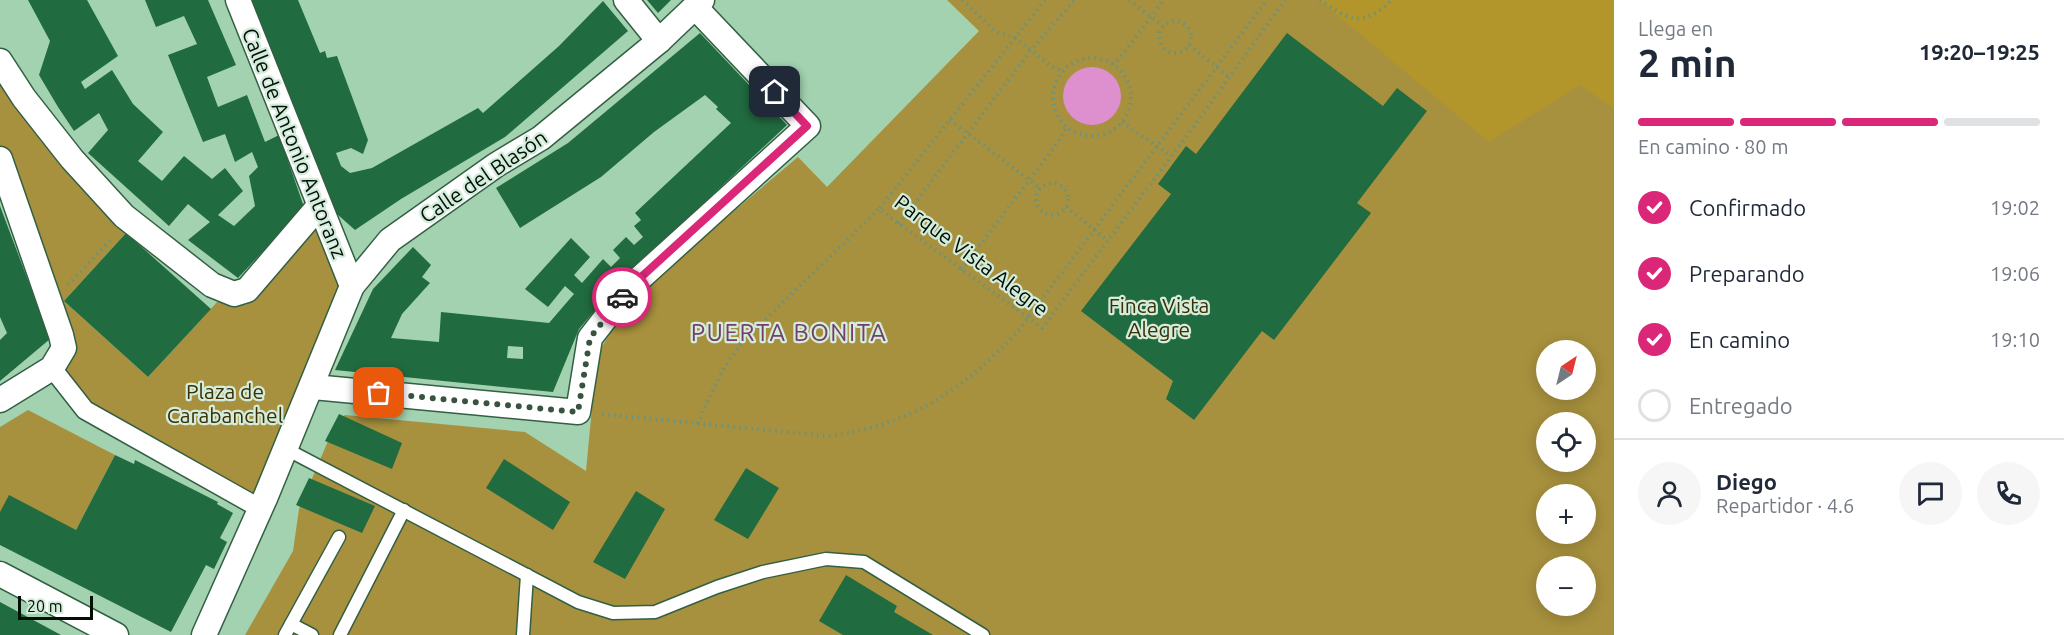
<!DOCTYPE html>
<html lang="es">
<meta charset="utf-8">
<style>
body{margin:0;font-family:Ubuntu,sans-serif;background:#f6f6f7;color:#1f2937;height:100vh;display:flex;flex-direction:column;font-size:22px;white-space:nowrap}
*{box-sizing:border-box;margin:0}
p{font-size:20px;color:#747a83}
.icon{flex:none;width:33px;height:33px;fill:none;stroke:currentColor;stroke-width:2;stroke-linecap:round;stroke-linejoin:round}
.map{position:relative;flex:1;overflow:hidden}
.panel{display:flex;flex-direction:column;background:#fff;width:450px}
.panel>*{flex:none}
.needle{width:39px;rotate:35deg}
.fabs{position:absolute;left:1536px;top:340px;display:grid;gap:12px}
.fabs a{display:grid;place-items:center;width:60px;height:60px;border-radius:50%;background:#fff;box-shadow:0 3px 15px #0003;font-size:30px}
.scale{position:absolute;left:18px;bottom:15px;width:75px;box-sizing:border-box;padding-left:6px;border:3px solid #010f05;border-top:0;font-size:16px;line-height:21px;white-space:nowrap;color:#010f05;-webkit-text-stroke:4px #d4ecdb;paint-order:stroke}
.pin{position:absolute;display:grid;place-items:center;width:51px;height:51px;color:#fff;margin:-26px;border-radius:12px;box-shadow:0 3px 9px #0006}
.courier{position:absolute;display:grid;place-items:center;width:60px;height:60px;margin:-30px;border:4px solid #db2777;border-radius:50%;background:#fff;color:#222;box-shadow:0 2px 8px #0007}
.summary em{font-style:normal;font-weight:700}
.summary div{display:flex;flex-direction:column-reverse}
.summary{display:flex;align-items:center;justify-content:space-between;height:102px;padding:0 24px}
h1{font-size:39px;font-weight:700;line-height:45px}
.bar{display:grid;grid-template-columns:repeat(4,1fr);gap:9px 6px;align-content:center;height:72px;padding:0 24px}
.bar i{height:8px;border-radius:4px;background:#e0e1e3}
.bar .current{background:#db2777}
.bar p{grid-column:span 4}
.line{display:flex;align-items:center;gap:15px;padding:0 24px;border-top:2px solid #e0e1e3}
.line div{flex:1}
.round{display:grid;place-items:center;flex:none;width:63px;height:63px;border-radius:32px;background:#f6f6f7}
ol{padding:0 24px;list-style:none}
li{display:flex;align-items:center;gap:18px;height:66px}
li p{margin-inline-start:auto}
li .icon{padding:6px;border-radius:50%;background:#db2777;color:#fff;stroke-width:4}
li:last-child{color:#747a83}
li i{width:33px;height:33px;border:3px solid #e0e1e3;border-radius:50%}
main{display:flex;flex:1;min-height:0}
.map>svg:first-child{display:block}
.green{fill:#a8913e;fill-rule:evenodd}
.forest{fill:#b2962c}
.water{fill:#dd8fce}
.building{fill:#216b40;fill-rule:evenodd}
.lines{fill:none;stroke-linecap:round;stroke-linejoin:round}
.service-casing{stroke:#335f42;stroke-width:15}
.pedestrian-casing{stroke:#335f42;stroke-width:21}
.minor-casing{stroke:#335f42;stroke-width:27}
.path{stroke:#6d9278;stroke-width:4;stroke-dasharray:1.5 4.5;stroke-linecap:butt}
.service{stroke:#fff;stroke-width:12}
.pedestrian{stroke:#fff;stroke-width:18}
.minor{stroke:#fff;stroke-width:24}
.done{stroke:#395341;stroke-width:6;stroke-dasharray:0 10.8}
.route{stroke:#db2777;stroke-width:8}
.labels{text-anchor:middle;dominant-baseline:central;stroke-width:4.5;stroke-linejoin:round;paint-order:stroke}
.street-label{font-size:21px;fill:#010f05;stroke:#d4ecdb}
.park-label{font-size:21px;fill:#3a2f02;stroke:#d4ecdb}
.quarter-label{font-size:24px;letter-spacing:1.5px;fill:#753d6b;stroke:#d4ecdb}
</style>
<main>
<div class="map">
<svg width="1614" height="635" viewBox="0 0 1614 635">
<rect width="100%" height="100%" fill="#a2d2b0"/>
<g class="green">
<path d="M947 0H1614V635H245L293 551 299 509 337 420 345 415 525 432 586 471 597 355 632 297 798 157 827 187 979 31ZM1546 351H1586V390H1546ZM1546 423H1586V462H1546ZM1546 495H1586V534H1546ZM1546 567H1586V606H1546Z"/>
<polygon points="0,61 134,224 64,301 148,377 219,300 246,305 315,224 343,290 261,509 85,410 58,374 70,362 0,159"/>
<polygon points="28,410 115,455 76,530 0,512 0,427"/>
</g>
<polygon class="forest" points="1320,0 1614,0 1614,109 1580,85 1489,142"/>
<circle class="water" cx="1092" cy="96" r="29"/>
<g class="building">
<polygon points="28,0 87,0 118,56 81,82 85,89 112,70 133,104 163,132 138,161 162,181 184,156 212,179 225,168 243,191 218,215 234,226 255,206 249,176 258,167 252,152 235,162 225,134 203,142 168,55 197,44 184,16 156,27 145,0 208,0 236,65 207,77 218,107 247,95 265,142 279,135 304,207 238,278 188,240 210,222 188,204 169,226 88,153 108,130 99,113 74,131 58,107 39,75 50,41"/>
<polygon points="250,0 298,0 320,53 325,51 327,58 337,56 368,140 363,154 351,148 336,153 341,166 350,173 372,168 478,108 483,113 559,46 603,1 628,31 505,137 401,199 355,230 328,206"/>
<polygon points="647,0 671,0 658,13"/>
<path d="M700 33 787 125 616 285 579 329 553 392 335 370 373 289 413 247 431 265 422 277 430 283 402 314 391 338 439 342 441 312 549 323 574 294 565 286 548 307 525 289 571 238 590 257 574 275 582 283 603 259 611 267 620 258 613 250 626 237 634 245 643 237 634 226 641 220 635 213 731 123 716 109 718 107 705 95 654 132 601 177 520 228 496 188 568 143ZM508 346 523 347V359L507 358Z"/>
<polygon points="1287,33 1383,106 1397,88 1427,111 1357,203 1371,213 1274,340 1262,331 1194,420 1166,399 1173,381 1081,311 1171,194 1158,184 1186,146 1196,154"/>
<polygon points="0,206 50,339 0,381 0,340 7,333 0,317"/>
<polygon points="126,233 211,309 148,377 64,301"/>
<polygon points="339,414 402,443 392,469 325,441"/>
<polygon points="115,455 134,464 135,460 218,502 217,504 233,513 220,538 227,542 214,569 206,565 171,632 0,545 0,512 9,495 76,530"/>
<polygon points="504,459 570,502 553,530 486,488"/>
<polygon points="746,468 779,488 748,539 714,520"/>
<polygon points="309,478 375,506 362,533 296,505"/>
<polygon points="636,491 665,509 625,579 593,562"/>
<polygon points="846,575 897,606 894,612 933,635 843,635 819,621"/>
<polygon points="0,602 61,635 0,635"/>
</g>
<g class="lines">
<g class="service-casing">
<g id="service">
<polyline points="286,449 578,602 613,613 655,612 717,587 763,572 826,559 864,562 983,635"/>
<polyline points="291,624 312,635"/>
<polyline points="285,635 339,537"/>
<polyline points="340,635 404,510"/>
<polyline points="523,635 527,575"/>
</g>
</g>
<g class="pedestrian-casing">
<polyline id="pedestrian" points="52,368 85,410 261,509"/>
</g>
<g class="minor-casing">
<g id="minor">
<polyline points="238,0 352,286"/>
<polyline points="626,0 659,41"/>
<polyline points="0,61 24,98 72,159 124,216 212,285 234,294 247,290 319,206"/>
<polyline points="0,159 61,335 64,348 52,368 0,400"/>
<polyline points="313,387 578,412 590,338 628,289 808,126 695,7"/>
<polyline points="0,574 116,635"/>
<polyline points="204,635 266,496 352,286 390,240 496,165 541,138 659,41 702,0"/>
</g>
</g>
<g class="path">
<polyline points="962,0 996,32 1015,38 1051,66 1062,71"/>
<polyline points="1045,0 879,209 1042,328 1195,125 1285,0"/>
<polyline points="1129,0 1163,26"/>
<path d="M1320 0C1329 6 1343 16 1353 18 1366 21 1384 9 1391 0"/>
<circle cx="1175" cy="37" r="16"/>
<polyline points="1189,45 1229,77"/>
<circle cx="1092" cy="97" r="39"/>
<polyline points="1112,64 1119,59 1164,0"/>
<polyline points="950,120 1040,188"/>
<polyline points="1122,122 1171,156"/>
<circle cx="1052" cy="199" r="16"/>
<polyline points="1066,207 1108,241"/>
<polyline points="899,224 1031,50 1075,0"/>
<polyline points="961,270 1061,138 1067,127"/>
<polyline points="68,285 112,238"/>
<path d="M602 414 827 436C908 427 964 390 1018 331L1267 0"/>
<polyline points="698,424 706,404 724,368 744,340 879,209"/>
</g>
<use href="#service" class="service"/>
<use href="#pedestrian" class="pedestrian"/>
<use href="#minor" class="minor"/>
</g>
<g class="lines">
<polyline class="done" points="379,393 578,412 590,338 622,297"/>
<polyline class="route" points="622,297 628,289 807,126 775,92"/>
</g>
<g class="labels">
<g class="street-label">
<text transform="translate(295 143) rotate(68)">Calle de Antonio Antoranz</text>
<text transform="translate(483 176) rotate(-34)">Calle del Blasón</text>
<text transform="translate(972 255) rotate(37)">Parque Vista Alegre</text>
</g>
<g class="park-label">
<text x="1159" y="305">Finca Vista<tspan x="1159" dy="24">Alegre</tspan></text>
<text x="225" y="391">Plaza de<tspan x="225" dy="24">Carabanchel</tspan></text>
</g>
<g class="quarter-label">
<text x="789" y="332">PUERTA BONITA</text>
</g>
</g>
</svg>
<div class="fabs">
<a><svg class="needle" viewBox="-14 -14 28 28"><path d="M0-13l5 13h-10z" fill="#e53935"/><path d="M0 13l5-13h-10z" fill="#747a83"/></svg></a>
<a><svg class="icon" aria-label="locate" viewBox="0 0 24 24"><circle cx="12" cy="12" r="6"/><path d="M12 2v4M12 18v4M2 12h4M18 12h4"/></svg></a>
<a>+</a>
<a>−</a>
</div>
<div class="scale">20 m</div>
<div class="pin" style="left:379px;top:393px;background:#ea580c"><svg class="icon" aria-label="bag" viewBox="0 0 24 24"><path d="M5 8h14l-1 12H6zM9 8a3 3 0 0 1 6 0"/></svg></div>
<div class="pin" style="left:775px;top:92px;background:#1f2937"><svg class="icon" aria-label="home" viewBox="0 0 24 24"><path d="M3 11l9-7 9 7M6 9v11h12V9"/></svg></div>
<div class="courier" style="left:622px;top:297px"><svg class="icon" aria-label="car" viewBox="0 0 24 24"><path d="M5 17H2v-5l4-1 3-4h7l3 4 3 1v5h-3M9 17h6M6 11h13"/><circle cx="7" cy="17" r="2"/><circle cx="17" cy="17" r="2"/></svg></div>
</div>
<section class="panel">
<div class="summary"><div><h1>2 min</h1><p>Llega en</p></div><em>19:20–19:25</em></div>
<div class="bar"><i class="current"></i><i class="current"></i><i class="current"></i><i></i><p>En camino · 80 m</p></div>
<ol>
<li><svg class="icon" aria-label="check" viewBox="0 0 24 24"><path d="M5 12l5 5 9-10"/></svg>Confirmado<p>19:02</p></li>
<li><svg class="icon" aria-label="check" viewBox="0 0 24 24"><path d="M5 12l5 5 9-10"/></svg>Preparando<p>19:06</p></li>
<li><svg class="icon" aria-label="check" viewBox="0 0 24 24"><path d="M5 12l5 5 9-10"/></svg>En camino<p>19:10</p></li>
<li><i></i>Entregado</li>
</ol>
<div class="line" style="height:108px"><a class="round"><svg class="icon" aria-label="person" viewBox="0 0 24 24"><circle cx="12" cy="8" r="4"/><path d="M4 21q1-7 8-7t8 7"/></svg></a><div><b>Diego</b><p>Repartidor · 4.6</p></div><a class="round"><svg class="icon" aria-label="chat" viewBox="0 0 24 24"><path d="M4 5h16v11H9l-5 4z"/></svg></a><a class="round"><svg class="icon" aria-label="phone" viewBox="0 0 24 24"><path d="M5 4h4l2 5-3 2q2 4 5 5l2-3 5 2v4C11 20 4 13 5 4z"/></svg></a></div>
</section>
</main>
